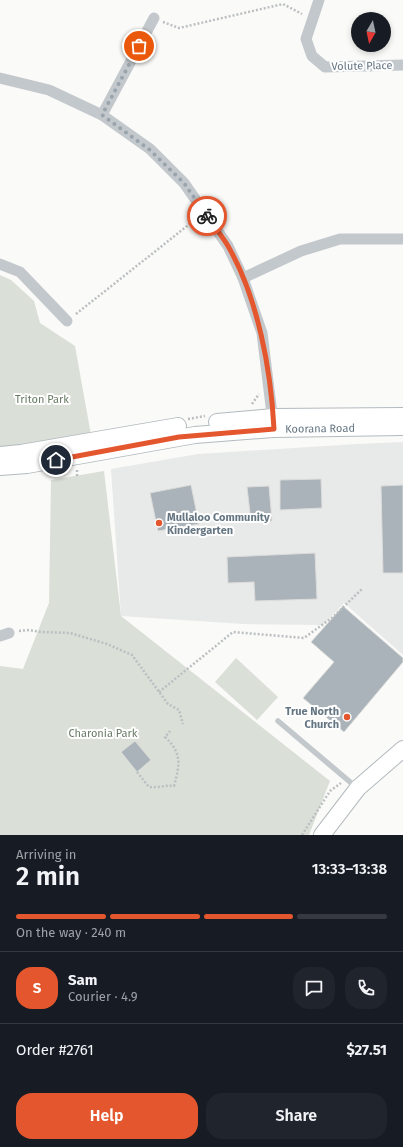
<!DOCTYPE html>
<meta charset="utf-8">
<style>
body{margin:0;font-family:"Fira Sans",sans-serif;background:#20242c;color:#f1f3f6;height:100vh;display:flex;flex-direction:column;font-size:15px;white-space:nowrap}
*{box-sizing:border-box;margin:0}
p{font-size:13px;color:#9ea1a6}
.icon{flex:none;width:22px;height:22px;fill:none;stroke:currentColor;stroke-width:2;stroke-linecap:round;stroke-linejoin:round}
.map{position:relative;height:835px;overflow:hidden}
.side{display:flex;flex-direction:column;background:#171b24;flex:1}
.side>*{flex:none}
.needle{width:26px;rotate:189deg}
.controls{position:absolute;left:351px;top:12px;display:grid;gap:8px}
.controls a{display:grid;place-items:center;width:40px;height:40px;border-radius:50%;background:#171b24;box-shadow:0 2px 6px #0003;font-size:20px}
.pin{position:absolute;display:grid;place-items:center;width:34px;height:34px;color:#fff;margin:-17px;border:2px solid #fff;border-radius:50%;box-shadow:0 1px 4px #0007}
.courier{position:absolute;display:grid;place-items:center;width:40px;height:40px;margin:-20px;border:3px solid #e4572e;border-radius:50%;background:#fff;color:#222;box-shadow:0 1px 5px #0007}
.headline em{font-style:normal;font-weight:600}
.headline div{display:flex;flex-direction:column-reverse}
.headline{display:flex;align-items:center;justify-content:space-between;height:68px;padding:0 16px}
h1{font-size:26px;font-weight:600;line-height:30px}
.bar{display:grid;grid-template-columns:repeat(4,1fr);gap:6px 4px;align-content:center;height:48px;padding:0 16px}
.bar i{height:5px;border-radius:3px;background:#363941}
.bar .active{background:#e4572e}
.bar p{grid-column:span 4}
.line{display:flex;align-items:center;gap:10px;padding:0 16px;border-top:1px solid #363941}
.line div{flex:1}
.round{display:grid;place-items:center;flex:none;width:42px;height:42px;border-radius:16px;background:#20242c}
.cta{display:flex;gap:8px;margin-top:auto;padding:8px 16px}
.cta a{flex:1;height:46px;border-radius:16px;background:#e4572e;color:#fff;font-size:16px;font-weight:600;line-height:46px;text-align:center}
.cta a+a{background:#20242c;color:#f1f3f6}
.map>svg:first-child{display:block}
.built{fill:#e8e9e9}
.green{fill:#dadfd7}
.building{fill:#aab3b9;stroke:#dcdcda}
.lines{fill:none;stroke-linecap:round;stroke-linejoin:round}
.secondary-casing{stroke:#b3babf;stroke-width:18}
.path{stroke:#bbbfc2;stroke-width:2.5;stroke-dasharray:2 2;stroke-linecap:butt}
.lane{stroke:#c3c8cc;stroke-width:5.5}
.street{stroke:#c3c8cc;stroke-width:11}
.secondary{stroke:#fff;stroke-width:16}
.done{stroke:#99a4ac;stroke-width:4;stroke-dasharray:0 7.2}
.route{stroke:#e4572e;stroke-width:5}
.poi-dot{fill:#e4572e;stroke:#fff;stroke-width:1.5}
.labels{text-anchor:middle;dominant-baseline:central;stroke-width:4;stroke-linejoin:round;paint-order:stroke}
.street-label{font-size:11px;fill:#657683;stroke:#fff}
.park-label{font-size:11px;fill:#687a64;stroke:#fff}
.poi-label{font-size:11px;font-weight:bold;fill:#657683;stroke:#fff;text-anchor:start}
</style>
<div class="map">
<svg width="403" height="835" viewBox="0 0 403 835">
<rect width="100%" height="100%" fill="#fafaf8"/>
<polygon class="built" points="403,442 403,655 344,603 323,625 243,624 121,616 111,469 198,454 357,444"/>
<g class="green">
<polygon points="0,275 11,280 34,301 40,323 75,346 91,435 0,449"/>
<polygon points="104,471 121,616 330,781 309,835 0,835 0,666 23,669 49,603 51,480"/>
<polygon points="236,658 278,697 257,720 215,682"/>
</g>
<g class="building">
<polygon points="321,479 322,508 280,510 280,480"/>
<polygon points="191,485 199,524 158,531 150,493"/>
<polygon points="403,485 403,573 383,573 381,486"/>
<polygon points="269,486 272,521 251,522 247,487"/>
<polygon points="315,553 317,599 255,601 254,582 228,583 227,557"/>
<polygon points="343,606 403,658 403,662 344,732 303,698 334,662 311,642"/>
<polygon points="135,741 151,760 137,772 121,752"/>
</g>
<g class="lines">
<g class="secondary-casing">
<g id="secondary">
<polyline points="217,422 273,417 403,416"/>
<polyline points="0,455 21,453 178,426"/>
<path id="s1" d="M0 467 27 465 195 435 273 429 403 427"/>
<polyline points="322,835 358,788 403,749"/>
</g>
</g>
<g class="path">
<polyline points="163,22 179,28 283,4 302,14"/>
<polyline points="76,314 196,219"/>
<polyline points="252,404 259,394"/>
<polyline points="188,419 205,416"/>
<polyline points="77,470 77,476"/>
<polyline points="19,631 29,630 41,632 70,633 107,644 132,655 168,704 179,710 183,724"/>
<polyline points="159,692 233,632 304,638 333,617 362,589"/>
<path d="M137 772 149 787C158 788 165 785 174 786 180 764 182 753 165 737L170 731"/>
<polyline points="302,835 330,791 341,783"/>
</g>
<polyline class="lane" points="278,721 356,787"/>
<g class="street">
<polyline points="319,0 306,39 312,56 325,67 403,65"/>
<polyline points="0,78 49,90 102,115 150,149 184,183 228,246 243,278 262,333 273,422"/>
<polyline points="102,115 154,18"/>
<polyline points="0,264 20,272 67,321"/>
<polyline points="243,278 301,251 340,239 403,239"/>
<polyline points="0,636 9,633"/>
</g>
<use href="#secondary" class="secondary"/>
</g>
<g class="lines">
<polyline class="done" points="139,46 102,115 150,150 184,183 207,216"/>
<path class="route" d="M56 460 179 437 274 429C271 370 258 298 228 246 222 236 214 226 207 216"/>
</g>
<g class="poi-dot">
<circle cx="159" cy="523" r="4"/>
<circle cx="347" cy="717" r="4"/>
</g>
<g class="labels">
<g class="street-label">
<text transform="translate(362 66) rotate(-1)">Volute Place</text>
<text stroke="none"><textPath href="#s1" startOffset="323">Koorana Road</textPath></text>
</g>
<g class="park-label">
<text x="42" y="399">Triton Park</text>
<text x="103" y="733">Charonia Park</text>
</g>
<g class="poi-label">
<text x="167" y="517">Mullaloo Community<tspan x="167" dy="13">Kindergarten</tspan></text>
<text x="339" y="711" text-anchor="end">True North<tspan x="339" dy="13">Church</tspan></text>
</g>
</g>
</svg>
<div class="controls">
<a><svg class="needle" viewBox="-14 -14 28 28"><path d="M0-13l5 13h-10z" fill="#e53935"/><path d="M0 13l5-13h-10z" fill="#9ea1a6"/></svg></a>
</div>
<div class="pin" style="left:139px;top:46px;background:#ea580c"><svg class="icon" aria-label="bag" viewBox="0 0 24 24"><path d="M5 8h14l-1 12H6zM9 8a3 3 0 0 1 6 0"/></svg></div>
<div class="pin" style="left:56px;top:460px;background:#1f2937"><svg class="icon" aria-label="home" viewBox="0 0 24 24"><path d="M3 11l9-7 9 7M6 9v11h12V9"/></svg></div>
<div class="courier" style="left:207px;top:216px"><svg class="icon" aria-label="bike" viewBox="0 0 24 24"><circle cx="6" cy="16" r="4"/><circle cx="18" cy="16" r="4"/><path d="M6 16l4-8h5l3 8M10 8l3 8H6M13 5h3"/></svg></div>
</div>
<section class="side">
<div class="headline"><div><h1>2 min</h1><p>Arriving in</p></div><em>13:33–13:38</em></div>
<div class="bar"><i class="active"></i><i class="active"></i><i class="active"></i><i></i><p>On the way · 240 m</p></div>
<div class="line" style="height:72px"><b class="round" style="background:#e4572e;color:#fff">S</b><div><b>Sam</b><p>Courier · 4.9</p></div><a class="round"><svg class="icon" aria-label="chat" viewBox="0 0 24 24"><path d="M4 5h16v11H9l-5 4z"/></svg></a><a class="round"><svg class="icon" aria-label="phone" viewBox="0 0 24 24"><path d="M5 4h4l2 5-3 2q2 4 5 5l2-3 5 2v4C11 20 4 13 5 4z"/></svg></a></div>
<div class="line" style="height:52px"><div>Order #2761</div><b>$27.51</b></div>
<div class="cta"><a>Help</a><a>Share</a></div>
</section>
